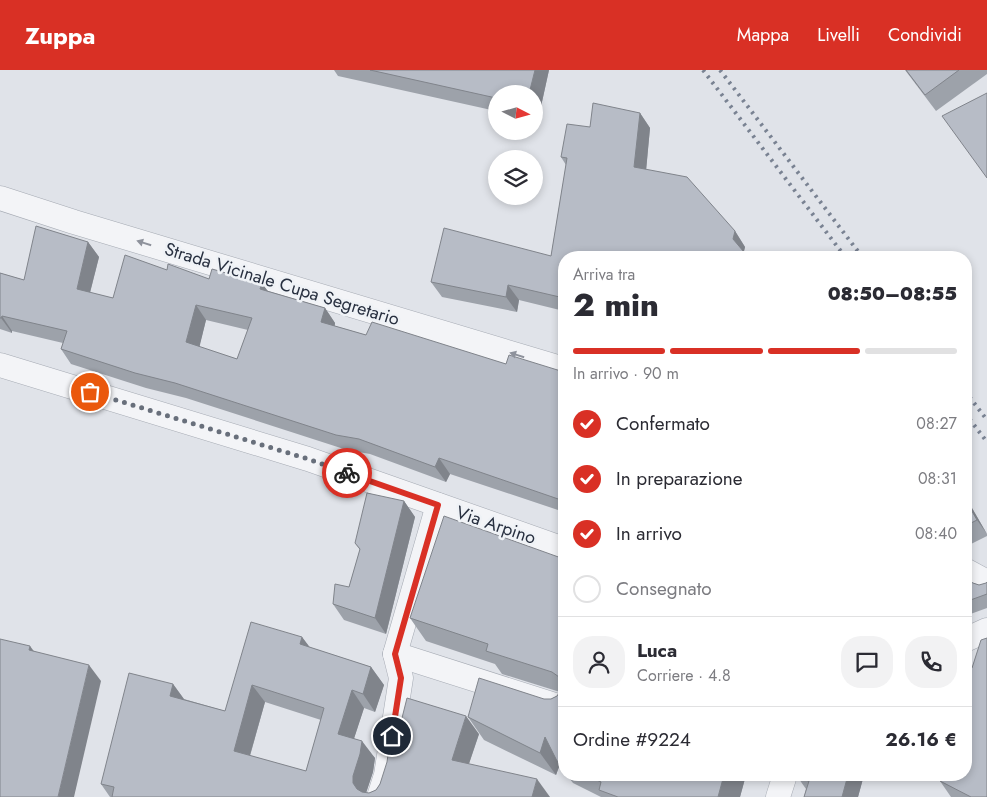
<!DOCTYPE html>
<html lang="it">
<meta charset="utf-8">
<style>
body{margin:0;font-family:Jost,sans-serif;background:#f2f2f3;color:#2b2b33;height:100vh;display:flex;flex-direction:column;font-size:19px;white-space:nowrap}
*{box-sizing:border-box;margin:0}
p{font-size:16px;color:#7c7c81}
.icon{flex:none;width:28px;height:28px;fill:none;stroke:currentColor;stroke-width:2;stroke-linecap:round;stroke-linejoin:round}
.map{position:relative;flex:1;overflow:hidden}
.sheet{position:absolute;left:558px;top:181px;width:414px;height:530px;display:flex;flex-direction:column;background:#fff;border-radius:20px;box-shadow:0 2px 8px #0003}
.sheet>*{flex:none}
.needle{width:32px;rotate:96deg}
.tools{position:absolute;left:488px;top:15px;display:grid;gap:10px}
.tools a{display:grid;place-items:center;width:55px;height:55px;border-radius:50%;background:#fff;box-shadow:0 2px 8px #0003;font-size:25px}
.pin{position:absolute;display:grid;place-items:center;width:42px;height:42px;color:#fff;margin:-21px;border:2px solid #fff;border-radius:50%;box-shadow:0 1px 5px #0007}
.courier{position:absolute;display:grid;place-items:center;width:50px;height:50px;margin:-25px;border:4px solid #d93025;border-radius:50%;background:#fff;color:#222;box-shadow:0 1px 6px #0007}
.head em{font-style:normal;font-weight:800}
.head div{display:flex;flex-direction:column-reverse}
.head{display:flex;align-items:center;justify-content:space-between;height:85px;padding:0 15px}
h1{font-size:32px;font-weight:800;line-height:38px}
.bar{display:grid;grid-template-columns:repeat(4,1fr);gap:8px 5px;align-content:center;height:60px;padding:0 15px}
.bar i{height:6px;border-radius:4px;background:#e1e1e2}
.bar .current{background:#d93025}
.bar p{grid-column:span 4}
.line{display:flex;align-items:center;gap:12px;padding:0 15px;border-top:1px solid #e1e1e2}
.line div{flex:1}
.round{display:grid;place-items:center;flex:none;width:52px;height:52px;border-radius:20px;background:#f2f2f3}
ol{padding:0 15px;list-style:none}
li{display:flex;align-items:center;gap:15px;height:55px}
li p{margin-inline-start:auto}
li .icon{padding:5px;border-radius:50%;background:#d93025;color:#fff;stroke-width:4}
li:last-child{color:#7c7c81}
li i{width:28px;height:28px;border:2px solid #e1e1e2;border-radius:50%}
header{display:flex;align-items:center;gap:30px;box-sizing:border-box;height:70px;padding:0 25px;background:#d93025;color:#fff}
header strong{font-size:24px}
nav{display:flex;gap:28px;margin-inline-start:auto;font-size:18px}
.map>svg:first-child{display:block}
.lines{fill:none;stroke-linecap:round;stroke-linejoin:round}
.street-casing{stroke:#a5aab3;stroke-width:25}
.street{stroke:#f3f4f7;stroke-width:24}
.rail{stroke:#798292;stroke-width:4;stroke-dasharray:2.5 5;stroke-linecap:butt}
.wall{fill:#9da2aa;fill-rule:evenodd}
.shaded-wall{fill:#80848b}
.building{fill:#b7bcc6;stroke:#80848b;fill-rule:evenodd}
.oneway{fill:#8e929c}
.done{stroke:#686f7b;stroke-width:5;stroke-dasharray:0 9}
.route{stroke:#d93025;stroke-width:6}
.labels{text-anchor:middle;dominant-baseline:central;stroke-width:5;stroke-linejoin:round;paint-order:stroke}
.street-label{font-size:18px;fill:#283040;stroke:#eff2f6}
</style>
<header>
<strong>Zuppa</strong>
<nav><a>Mappa</a><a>Livelli</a><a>Condividi</a></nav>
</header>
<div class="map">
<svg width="987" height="727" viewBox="0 0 987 727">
<rect width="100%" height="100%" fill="#e0e3e9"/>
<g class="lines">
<g class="street-casing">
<g id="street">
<polyline points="0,128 74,152 564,299"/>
<polyline points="0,295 308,389 564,479"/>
<polyline points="965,500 987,512"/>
<polyline points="965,570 987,560"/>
<polyline points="395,584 564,638"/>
<polyline points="379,727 386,705 401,608 395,584 438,435"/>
<polyline points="778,727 785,705"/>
</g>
</g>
<use href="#street" class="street"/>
<g class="rail">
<polyline points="703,0 846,188"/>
<polyline points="720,0 863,188"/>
<polyline points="965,321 987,350"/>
<polyline points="965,343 987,372"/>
</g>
</g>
<g class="wall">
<polygon points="334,0 549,0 538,50 534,50 534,24 496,24 496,41 338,6"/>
<polygon points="905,0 987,0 987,4 936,41"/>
<polygon points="640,43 650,58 646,100 735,161 745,177 744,182 564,188 564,241 519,230 517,242 442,227 431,212 551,186 566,95 561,87 590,57"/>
<path d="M88 172 99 187 90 223 113 228 167 200 209 209 268 221 325 238 335 253V256L366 265 506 294 564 302V442L450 404 446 412 370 384 347 380 186 328 146 318 71 294 61 279 63 273 12 261V263L0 259V203L24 210ZM206 250 248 260 237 289 199 277Z"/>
<polygon points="965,426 987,464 987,466 965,477"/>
<polygon points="404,431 415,447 386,564 344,550 333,534 349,517 360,480 355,473"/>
<polygon points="564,489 564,700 560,694 556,705 484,670 468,647 544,629 551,629 557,626 560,622 502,604 495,594 426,571 410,548"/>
<polygon points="965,509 973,513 979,515 986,513 987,512 987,538 965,546"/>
<path d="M302 567 309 577 371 597 384 615 375 642 364 638 354 668 375 688 373 702 366 723H369L376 720 380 714 394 680 479 664 469 694 550 727H110L101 714 173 614 184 629 225 641ZM265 632 321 650 306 701 250 686Z"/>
<polygon points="567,705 746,705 740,727 601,727 573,713"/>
<polygon points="864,705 858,727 804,727 806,719 799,709"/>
<polygon points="940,711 987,727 951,727"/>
</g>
<g class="shaded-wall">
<polygon points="535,0 549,0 538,50 534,45 534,24 529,24"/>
<polygon points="640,43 650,58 645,112 634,97"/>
<polygon points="735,161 745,177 743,184 733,169"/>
<polygon points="88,172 99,187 87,234 77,219"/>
<polygon points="262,213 273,228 260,219"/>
<polygon points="508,215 519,230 517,242 506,227"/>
<polygon points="196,235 206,250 197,287 186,272"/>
<polygon points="325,238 335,253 332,268 321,252"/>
<polygon points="2,246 12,261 12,263 1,248"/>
<polygon points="439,388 450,404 446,412 435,397"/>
<polygon points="965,426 987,464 977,450 965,429"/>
<polygon points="404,431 415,447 386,564 375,548"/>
<polygon points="302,567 315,584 300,574"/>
<polygon points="30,576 42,592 29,580"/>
<polygon points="89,595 101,611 74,727 58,727"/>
<polygon points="371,597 384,615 375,642 363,624"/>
<polygon points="173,614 186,632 170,626"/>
<polygon points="252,615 265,632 246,699 234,681"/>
<polygon points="352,620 364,638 350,681 338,664"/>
<polygon points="466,646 479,664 464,708 452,690"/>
<polygon points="545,667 560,694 556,705 540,683"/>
<polygon points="362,671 375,688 373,702 366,723 366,727 357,719 353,713 353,706"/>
<polygon points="724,705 746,705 740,727 718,727"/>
<polygon points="848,705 864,705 858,727 842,727"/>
<polygon points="537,709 550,727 532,727"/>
</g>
<g class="building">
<polygon points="370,0 535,0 529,24 496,24 496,28"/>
<polygon points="906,0 959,0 925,25"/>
<polygon points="987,23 987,108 942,46"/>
<polygon points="593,33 640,43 634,97 687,107 735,161 733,169 749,188 564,188 564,228 508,215 506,227 431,212 444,158 551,186 567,88 561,87 567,54 590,57"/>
<path d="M36 156 88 172 77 219 113 228 125 185 167 200 168 194 209 209 212 199 262 213 260 219 325 238 321 252 366 265 372 252 506 294 509 285 564 302V431L439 388 435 397 359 369 336 365 175 313 135 303 61 279 67 261 2 246 1 248H0V203L24 210ZM196 235 252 248 237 289 186 272Z"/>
<polygon points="367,423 404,431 375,548 333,534 335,514 349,517 360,479 355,473"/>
<polygon points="965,429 977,450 965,456"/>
<polygon points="444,446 564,489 564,694 557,691 545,667 540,683 468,647 479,608 544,629 551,629 557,626 561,620 562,613 559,607 552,602 486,581 488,574 410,548"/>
<polygon points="965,509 973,513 979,515 986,513 987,512 987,524 965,532"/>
<path d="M251 552 302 567 300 574 371 597 363 624 352 620 338 664 362 671 360 684 353 706V713L357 719 362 722 369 723 376 720 380 714 387 692 389 678 394 680 407 628 466 646 452 690 537 709 532 727H112L114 717 101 714 129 603 173 614 170 626 225 641ZM252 615 324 638 306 701 234 681Z"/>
<polygon points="987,568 987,727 971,727 940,711 943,705 965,705 965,596 972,598 981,570"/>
<polygon points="0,569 30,576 29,580 89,595 58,727 0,727"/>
<polygon points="586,705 724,705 718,727 618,727 599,720 601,712"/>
<polygon points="800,705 848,705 842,727 804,727 809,711 799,709"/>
</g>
<defs><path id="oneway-solid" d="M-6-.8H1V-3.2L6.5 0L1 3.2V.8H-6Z" transform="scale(1.25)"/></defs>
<g class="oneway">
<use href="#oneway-solid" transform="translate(144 173) rotate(-163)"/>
<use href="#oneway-solid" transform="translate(517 285) rotate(-163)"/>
</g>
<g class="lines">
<polyline class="done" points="90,322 308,389 347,403"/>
<polyline class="route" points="347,403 438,435 395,584 401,608 392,666"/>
</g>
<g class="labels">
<g class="street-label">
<text transform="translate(282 214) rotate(17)">Strada Vicinale Cupa Segretario</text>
<text transform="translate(496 455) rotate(19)">Via Arpino</text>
</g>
</g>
</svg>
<div class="tools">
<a><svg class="needle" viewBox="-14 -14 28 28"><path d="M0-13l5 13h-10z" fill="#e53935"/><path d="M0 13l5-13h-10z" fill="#7c7c81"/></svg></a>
<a><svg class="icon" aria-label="layers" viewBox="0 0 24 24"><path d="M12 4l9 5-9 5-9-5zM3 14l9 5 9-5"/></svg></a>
</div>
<div class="pin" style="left:90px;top:322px;background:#ea580c"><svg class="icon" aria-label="bag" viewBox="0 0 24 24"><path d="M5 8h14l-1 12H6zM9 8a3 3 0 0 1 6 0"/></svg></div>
<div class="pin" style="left:392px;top:666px;background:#1f2937"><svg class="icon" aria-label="home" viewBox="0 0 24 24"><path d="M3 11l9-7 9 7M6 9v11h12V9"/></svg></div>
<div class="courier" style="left:347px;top:403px"><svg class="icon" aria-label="bike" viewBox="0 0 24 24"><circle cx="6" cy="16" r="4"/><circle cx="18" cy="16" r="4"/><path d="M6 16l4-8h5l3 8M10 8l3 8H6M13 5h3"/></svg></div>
<section class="sheet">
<div class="head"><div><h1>2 min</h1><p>Arriva tra</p></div><em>08:50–08:55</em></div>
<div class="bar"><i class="current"></i><i class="current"></i><i class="current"></i><i></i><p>In arrivo · 90 m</p></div>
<ol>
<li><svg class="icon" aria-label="check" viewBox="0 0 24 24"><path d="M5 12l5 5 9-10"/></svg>Confermato<p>08:27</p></li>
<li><svg class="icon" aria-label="check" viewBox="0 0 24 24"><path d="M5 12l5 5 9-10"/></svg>In preparazione<p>08:31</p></li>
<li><svg class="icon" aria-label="check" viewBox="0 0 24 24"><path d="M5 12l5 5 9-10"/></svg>In arrivo<p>08:40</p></li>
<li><i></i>Consegnato</li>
</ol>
<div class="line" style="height:90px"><a class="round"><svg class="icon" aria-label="person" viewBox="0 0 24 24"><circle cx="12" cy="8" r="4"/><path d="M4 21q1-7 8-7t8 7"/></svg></a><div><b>Luca</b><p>Corriere · 4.8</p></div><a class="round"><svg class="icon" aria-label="chat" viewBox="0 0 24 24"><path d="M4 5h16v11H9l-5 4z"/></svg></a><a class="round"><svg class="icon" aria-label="phone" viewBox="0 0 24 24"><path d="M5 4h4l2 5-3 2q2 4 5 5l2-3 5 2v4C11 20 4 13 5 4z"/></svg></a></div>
<div class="line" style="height:65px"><div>Ordine #9224</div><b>26.16 €</b></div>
</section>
</div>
